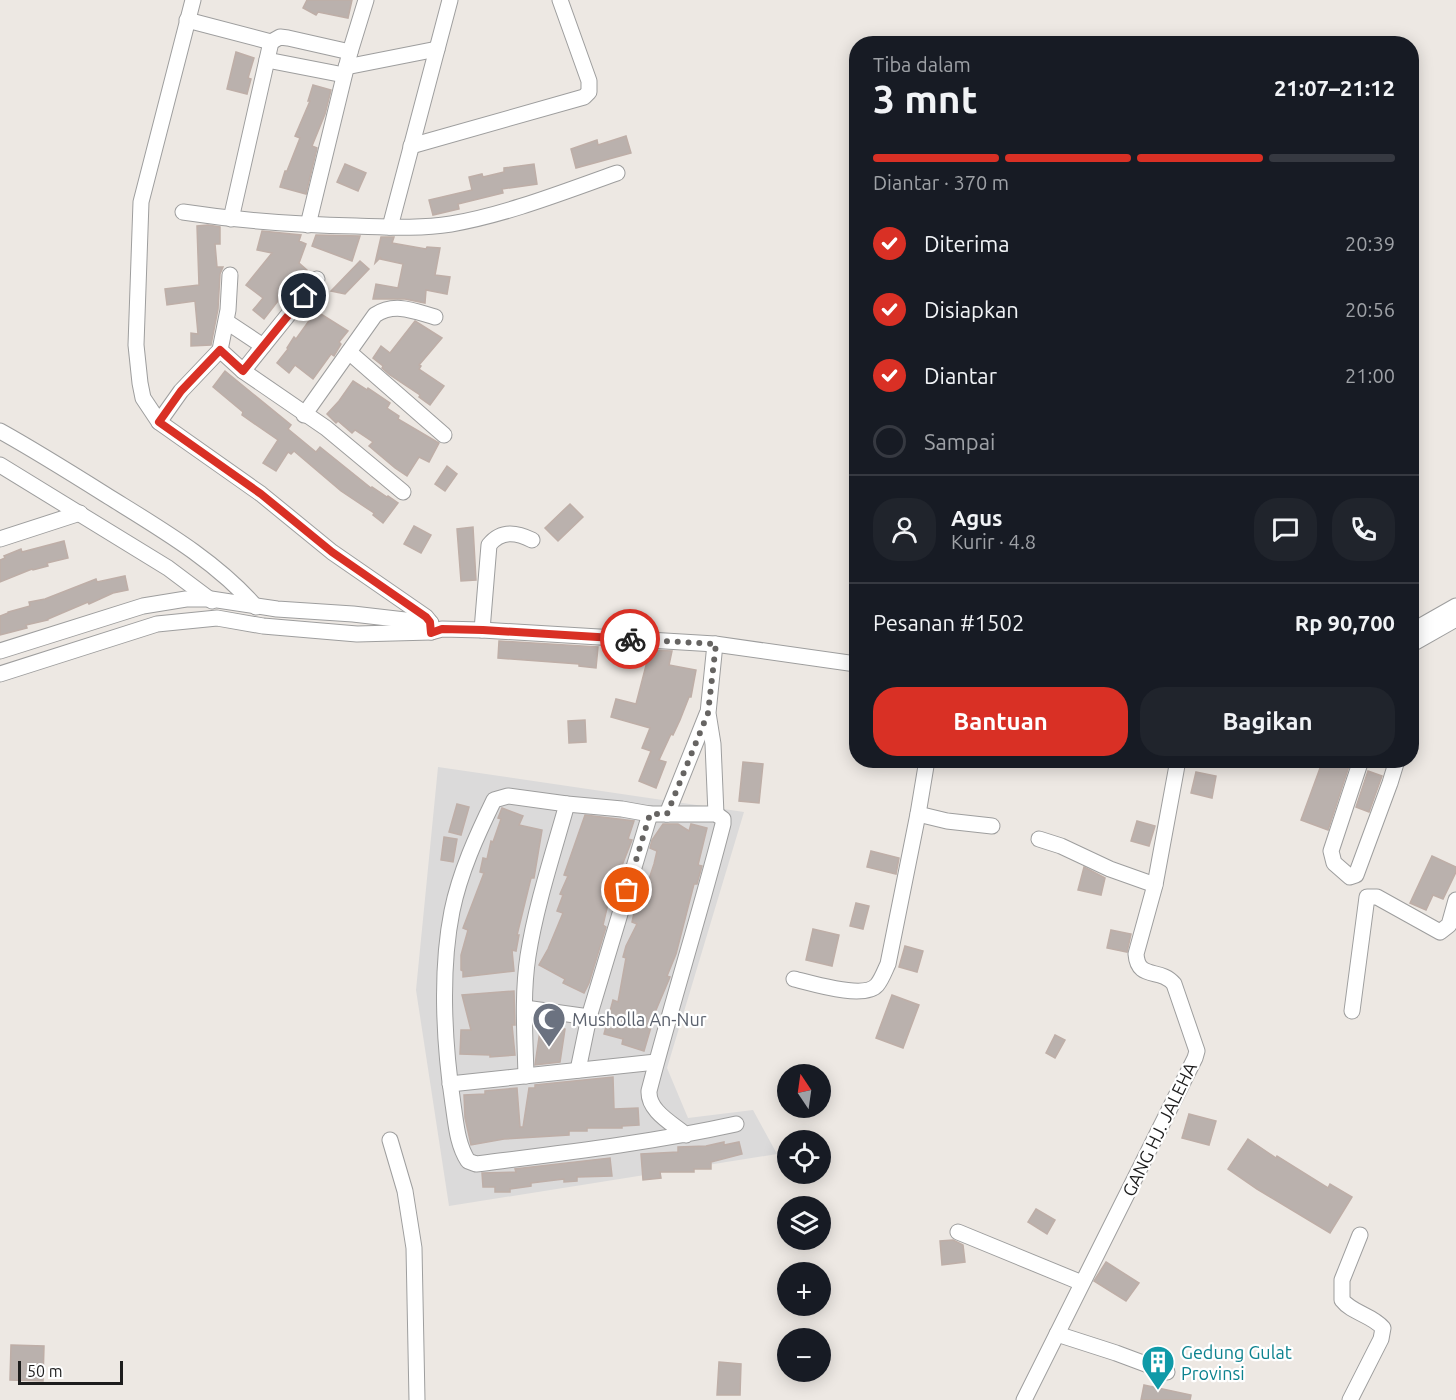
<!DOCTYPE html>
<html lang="id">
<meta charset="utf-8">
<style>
body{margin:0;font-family:Ubuntu,sans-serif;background:#20242c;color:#f1f3f6;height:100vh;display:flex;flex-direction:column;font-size:22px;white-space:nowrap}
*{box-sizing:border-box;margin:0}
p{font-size:20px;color:#9ea1a6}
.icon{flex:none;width:33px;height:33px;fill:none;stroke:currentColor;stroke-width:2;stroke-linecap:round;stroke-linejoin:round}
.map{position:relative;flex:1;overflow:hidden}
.side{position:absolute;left:849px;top:36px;width:570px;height:732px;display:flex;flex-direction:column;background:#171b24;border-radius:24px;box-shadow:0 3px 15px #0003}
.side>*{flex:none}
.needle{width:39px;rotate:347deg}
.fabs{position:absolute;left:777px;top:1064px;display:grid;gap:12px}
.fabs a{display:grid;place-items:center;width:54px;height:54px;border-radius:50%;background:#171b24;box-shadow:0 3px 15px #0003;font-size:30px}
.scale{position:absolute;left:18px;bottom:15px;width:105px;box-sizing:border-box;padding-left:6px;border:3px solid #1d1d1d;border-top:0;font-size:16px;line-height:21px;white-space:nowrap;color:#1d1d1d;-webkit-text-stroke:4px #fff;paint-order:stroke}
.pin{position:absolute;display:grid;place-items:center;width:51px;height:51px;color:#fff;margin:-26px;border:3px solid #fff;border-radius:50%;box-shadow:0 2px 6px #0007}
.courier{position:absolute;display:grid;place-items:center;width:60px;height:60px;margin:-30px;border:4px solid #d93025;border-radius:50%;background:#fff;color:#222;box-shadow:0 2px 8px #0007}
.head em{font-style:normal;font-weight:700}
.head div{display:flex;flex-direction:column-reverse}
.head{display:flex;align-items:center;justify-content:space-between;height:102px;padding:0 24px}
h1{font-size:39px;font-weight:700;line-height:45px}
.bar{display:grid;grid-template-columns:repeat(4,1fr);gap:9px 6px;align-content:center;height:72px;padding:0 24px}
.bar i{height:8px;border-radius:4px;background:#363941}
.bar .on{background:#d93025}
.bar p{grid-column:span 4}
.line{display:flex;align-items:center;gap:15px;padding:0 24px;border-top:2px solid #363941}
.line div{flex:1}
.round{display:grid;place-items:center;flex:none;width:63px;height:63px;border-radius:24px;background:#20242c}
ol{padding:0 24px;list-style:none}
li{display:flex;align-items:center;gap:18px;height:66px}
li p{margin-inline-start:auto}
li .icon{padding:6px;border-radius:50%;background:#d93025;color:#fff;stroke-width:4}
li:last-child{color:#9ea1a6}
li i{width:33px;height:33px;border:3px solid #363941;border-radius:50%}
.primary-button{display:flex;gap:12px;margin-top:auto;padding:12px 24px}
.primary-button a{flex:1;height:69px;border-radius:24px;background:#d93025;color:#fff;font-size:24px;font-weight:700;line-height:69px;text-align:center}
.primary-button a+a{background:#20242c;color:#f1f3f6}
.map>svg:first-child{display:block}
.residential{fill:#dbdada}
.building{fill:#bab1ad;stroke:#beaea7;stroke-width:1.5}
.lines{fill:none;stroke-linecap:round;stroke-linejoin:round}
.minor-casing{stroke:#9e9e9e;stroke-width:17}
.minor{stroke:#fff;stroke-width:15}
.done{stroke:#666462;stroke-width:6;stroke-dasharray:0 10.8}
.route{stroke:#d93025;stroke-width:8}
.labels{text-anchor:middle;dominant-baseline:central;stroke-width:4.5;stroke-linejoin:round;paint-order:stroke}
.worship-label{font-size:18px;fill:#5b616d;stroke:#fff;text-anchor:start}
.street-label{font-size:18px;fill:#1d1d1d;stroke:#fff}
.culture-label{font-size:18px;fill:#0d838f;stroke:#fff;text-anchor:start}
</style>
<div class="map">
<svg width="1456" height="1400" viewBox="0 0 1456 1400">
<rect width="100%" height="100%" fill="#ede8e3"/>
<polygon class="residential" points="438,767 744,812 667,1068 688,1118 753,1110 777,1154 449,1206 416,990"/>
<g class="building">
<polygon points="307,0 352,0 348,18 318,12 316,15 303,8"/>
<polygon points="236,52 254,58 248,78 251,79 247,94 227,89"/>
<polygon points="313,85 331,90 325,114 312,146 317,148 306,194 280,187 285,171 287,171 300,138 295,136 310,101 308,101"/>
<polygon points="626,136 631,153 576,168 571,149 597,140 598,145"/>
<polygon points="345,164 366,173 358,191 337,182"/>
<polygon points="534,164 537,184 502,189 503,193 458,204 459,209 433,215 429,200 472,190 469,177 482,174 483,177 504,172 504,168"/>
<polygon points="208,225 220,227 220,244 215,244 217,267 223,267 220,274 218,309 211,345 191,346 191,333 198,334 195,301 167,305 165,289 199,285 197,226"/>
<polygon points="262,231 301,235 299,241 306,244 299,263 307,270 297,281 295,279 264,319 253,310 263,298 246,285 272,253 257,250"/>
<polygon points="316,235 360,236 352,261 312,246"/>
<polygon points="381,237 394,237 392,243 426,249 427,247 440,248 435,275 450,277 447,294 426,290 425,303 405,299 373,299 376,284 398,288 403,264 380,259 381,257 375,263"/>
<polygon points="360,261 369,269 345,294 331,291"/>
<polygon points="316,311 348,331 339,342 341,344 334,356 331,354 313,379 295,365 289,373 277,363 288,349 287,348 294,337 296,339"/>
<polygon points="415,321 442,338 419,365 421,366 419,369 444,386 430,405 419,397 420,395 390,375 382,368 383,366 373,358 381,346 390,353"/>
<polygon points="225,371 291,425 288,429 316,452 320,447 371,488 372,487 387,497 388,496 398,503 383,523 373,515 374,513 341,491 294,451 291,454 288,452 276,471 263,463 278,440 242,415 243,412 213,387"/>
<polygon points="353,381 367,390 368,388 390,403 387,408 399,416 398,419 439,443 429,462 419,457 407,476 395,468 369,446 373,442 355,430 352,433 338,421 336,423 327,414 339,401"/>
<polygon points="447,466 457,474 445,491 435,484"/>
<polygon points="570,504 583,517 558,541 545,528"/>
<polygon points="414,526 431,535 421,553 404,544"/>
<polygon points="473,527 476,580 461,581 457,529"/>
<polygon points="64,541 68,558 47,563 48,566 33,570 32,569 0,582 0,560 5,558 4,556 21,549 22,552"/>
<polygon points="125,576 128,590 113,593 89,604 88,602 48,619 48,620 26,625 27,628 0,635 0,616 8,613 8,612 30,606 29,602 45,599 96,579 97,582"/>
<polygon points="499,641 598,647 596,668 579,666 579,664 498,658"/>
<polygon points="650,650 672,651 669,665 696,670 691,697 689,697 680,720 673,735 671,734 659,760 666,762 656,788 639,781 651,751 642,748 650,728 611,717 616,699 636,704"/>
<polygon points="585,720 586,742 569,743 568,721"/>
<polygon points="1323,760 1351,760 1328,830 1301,820"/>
<polygon points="743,762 763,764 759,803 739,801"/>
<polygon points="1368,771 1382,776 1369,812 1356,807"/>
<polygon points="1196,772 1216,776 1212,798 1191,793"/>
<polygon points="457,804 469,807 461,835 449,832"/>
<polygon points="502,808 523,816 519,825 542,830 534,878 531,878 517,935 519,935 516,951 512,950 514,971 463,977 463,971 461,970 461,955 468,930 463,928 484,873 480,872 483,858 487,859 491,841 493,842 501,819 498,818"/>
<polygon points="585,815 634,821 628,839 632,840 619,873 621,874 615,888 612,887 603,925 606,927 589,983 584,993 563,983 565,979 539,965 548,949 563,913 557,911 563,895 560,894 568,876 564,875"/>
<polygon points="1137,821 1155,826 1149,846 1131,841"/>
<polygon points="663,824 678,824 689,831 691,824 707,828 698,865 702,866 698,880 697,884 694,884 676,954 667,976 670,977 656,1010 644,1051 622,1044 623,1039 604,1034 613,1000 618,1002 626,958 623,957 626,946 637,924 632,922 638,895 642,889 645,891 654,864 657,851 650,848 652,840"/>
<polygon points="444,837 457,839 453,862 441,860"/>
<polygon points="871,851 899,858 896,874 867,867"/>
<polygon points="1432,856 1456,867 1456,872 1443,899 1433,895 1426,910 1410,903"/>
<polygon points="1084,867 1105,878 1101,895 1078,890"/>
<polygon points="856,903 869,906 863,929 850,926"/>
<polygon points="813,929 839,935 832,966 806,960"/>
<polygon points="1111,930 1131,934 1127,952 1107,948"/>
<polygon points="905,946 923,951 917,972 899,967"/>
<polygon points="514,991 515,1025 512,1025 515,1055 490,1057 490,1055 460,1054 461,1030 471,1030 462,995"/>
<polygon points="892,995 919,1005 903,1048 876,1038"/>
<polygon points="541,1024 565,1029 560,1062 535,1065"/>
<polygon points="1055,1035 1065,1040 1055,1058 1046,1053"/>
<polygon points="613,1077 614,1109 638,1108 639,1125 622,1126 622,1128 587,1128 587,1131 569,1131 569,1135 504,1139 471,1145 465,1118 464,1095 485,1094 485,1091 517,1088 520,1127 523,1127 529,1088 535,1088 535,1085"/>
<polygon points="1189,1114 1216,1121 1209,1145 1182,1138"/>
<polygon points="1248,1139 1276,1158 1277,1156 1328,1188 1330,1184 1352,1197 1330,1233 1257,1189 1228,1169"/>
<polygon points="724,1142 724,1145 739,1142 742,1154 711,1162 711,1169 694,1169 694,1172 660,1172 661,1178 643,1180 641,1154 678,1152 678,1147 706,1146"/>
<polygon points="610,1158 612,1176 577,1177 577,1181 564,1182 564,1179 531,1183 531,1186 510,1189 510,1192 495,1192 495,1187 483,1187 482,1173 516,1172 515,1169"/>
<polygon points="1036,1209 1055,1220 1047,1234 1028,1222"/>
<polygon points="953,1240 963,1245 965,1262 942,1265 940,1241"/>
<polygon points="1106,1262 1139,1283 1126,1301 1094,1281"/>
<polygon points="11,1345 44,1346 43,1381 10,1380"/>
<polygon points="719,1362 741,1364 740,1395 717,1395"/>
<polygon points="1144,1385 1191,1395 1190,1400 1141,1400"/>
</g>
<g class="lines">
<g class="minor-casing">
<g id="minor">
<polyline points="193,0 141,202 136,345 140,383 143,398 159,422 261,494 332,552 426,617 430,622 431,632"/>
<polyline points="187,20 271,42 280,37 288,38 350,52"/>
<polyline points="267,60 344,75"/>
<polyline points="346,67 437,49"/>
<polyline points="411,146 584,97 589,92 589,81 560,0"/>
<path d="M183 212C241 221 298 225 356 226 388 227 420 229 451 224 508 214 563 192 617 173"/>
<polyline points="231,219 271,42"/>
<polyline points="308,225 350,52 366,0"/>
<polyline points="390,227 450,0"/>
<polyline points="227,322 263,346"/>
<polyline points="220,350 243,371 326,428 403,492"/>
<polyline points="349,352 444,435"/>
<polyline points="243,371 317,279"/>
<path d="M304 415 375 315C395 302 414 311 435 317"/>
<polyline points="159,422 181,391 220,350 228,310 230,275"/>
<path d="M0 431C36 451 71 473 106 495 159 528 215 560 256 607"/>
<polyline points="0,465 168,568 212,601"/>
<polyline points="0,539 80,513"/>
<path d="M482 630 489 545C501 530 516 532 532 540"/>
<polyline points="1412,631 1456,606"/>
<polyline points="715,644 708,713 713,744 716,814"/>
<polyline points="1412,644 1456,619"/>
<polyline points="0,651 143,606 186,599 211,599 277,609 353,614 431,623"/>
<polyline points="0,674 157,624 217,618 263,626 357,634 431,632 442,629 482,630 715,644 856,664"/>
<polyline points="1361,760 1331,851 1334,863 1350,877 1356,875 1390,783 1397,760"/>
<polyline points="667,814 707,714"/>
<polyline points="918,814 947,821 992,826"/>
<polyline points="1039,839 1061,846 1110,869 1155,885"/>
<path d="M794 979C811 983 864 1000 877 985 882 979 885 970 888 964L918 814 927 760"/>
<polyline points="525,1008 589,1017"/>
<polyline points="1352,1011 1367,897 1377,897 1440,932 1449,925 1456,900"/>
<polyline points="578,1070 589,1017 650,814"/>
<path d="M526 1076C525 1036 522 995 528 956 536 905 553 854 567 804"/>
<polyline points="450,1084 656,1062"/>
<path d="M686 1135C672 1123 648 1111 649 1091 672 1002 700 914 723 824V819L716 814H650L622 809 567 804 508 796 494 800C477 835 460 872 452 911 440 971 444 1044 453 1104 456 1123 457 1144 468 1161L476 1164C563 1153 650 1143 736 1124"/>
<polyline points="390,1140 405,1191 414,1248 417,1400"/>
<polyline points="958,1232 1082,1283"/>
<polyline points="1057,1334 1116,1353 1167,1372"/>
<path d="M1024 1400 1195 1058 1197 1051 1174 984C1160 967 1138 981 1136 954L1155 885 1178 760"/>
<path d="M1350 1400 1381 1339 1383 1328C1372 1315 1352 1313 1342 1300V1280L1360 1235"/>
</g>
</g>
<use href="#minor" class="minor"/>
</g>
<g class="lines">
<polyline class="done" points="627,890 650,814 667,814 708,713 716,644 630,639"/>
<polyline class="route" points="304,296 243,371 220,350 181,391 159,422 261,494 332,552 426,617 430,622 431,633 442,629 483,630 630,639"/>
</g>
<defs>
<g id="mosque-pin" transform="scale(1.725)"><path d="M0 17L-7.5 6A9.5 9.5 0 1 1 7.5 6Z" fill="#6b7280" stroke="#fff"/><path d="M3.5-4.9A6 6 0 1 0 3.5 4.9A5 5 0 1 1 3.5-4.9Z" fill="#fff"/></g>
<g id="building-pin" transform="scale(1.725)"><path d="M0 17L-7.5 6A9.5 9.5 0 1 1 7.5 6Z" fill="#0f9aa8" stroke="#fff"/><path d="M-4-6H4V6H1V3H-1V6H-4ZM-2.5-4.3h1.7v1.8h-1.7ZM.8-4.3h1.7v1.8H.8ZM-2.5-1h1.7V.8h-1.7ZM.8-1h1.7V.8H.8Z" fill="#fff"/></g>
</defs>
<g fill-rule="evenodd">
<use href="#mosque-pin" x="549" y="1019"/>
<use href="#building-pin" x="1158" y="1362"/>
</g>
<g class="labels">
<g class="worship-label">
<text x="572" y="1019">Musholla An-Nur</text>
</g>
<g class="street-label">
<text transform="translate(1159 1129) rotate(-64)">GANG HJ. JALEHA</text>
</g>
<g class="culture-label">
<text x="1181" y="1352">Gedung Gulat<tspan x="1181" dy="21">Provinsi</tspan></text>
</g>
</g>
</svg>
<div class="fabs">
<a><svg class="needle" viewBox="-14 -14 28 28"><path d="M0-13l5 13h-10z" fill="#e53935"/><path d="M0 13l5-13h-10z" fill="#9ea1a6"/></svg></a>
<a><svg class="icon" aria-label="locate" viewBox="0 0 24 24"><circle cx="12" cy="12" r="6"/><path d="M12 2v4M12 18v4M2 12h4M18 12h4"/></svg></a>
<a><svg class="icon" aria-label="layers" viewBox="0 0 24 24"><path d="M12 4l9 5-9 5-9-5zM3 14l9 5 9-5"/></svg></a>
<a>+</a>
<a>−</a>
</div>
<div class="scale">50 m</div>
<div class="pin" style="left:627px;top:890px;background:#ea580c"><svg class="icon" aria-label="bag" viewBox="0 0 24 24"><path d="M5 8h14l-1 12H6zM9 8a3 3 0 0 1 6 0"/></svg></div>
<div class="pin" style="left:304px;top:296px;background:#1f2937"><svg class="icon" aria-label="home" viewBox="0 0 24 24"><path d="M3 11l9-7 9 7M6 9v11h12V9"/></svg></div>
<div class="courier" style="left:630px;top:639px"><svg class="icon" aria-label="bike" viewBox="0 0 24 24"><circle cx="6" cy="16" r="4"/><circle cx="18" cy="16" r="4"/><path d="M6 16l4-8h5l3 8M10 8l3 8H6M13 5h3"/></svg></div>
<section class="side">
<div class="head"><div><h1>3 mnt</h1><p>Tiba dalam</p></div><em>21:07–21:12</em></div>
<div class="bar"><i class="on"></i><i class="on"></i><i class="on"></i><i></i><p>Diantar · 370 m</p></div>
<ol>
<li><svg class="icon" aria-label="check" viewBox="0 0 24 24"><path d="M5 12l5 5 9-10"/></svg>Diterima<p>20:39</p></li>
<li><svg class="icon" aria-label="check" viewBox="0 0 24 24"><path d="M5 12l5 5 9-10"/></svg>Disiapkan<p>20:56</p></li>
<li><svg class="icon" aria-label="check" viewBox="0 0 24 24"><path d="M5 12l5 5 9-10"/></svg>Diantar<p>21:00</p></li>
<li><i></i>Sampai</li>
</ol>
<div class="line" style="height:108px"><a class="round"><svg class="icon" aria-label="person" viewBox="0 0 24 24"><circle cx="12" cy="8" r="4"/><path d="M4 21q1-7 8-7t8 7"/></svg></a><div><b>Agus</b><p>Kurir · 4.8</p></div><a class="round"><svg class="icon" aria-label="chat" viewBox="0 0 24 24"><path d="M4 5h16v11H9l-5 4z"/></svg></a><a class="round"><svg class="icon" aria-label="phone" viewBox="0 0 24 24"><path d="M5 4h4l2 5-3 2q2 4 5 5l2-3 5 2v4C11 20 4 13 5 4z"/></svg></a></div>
<div class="line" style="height:78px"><div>Pesanan #1502</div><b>Rp 90,700</b></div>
<div class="primary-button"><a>Bantuan</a><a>Bagikan</a></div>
</section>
</div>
